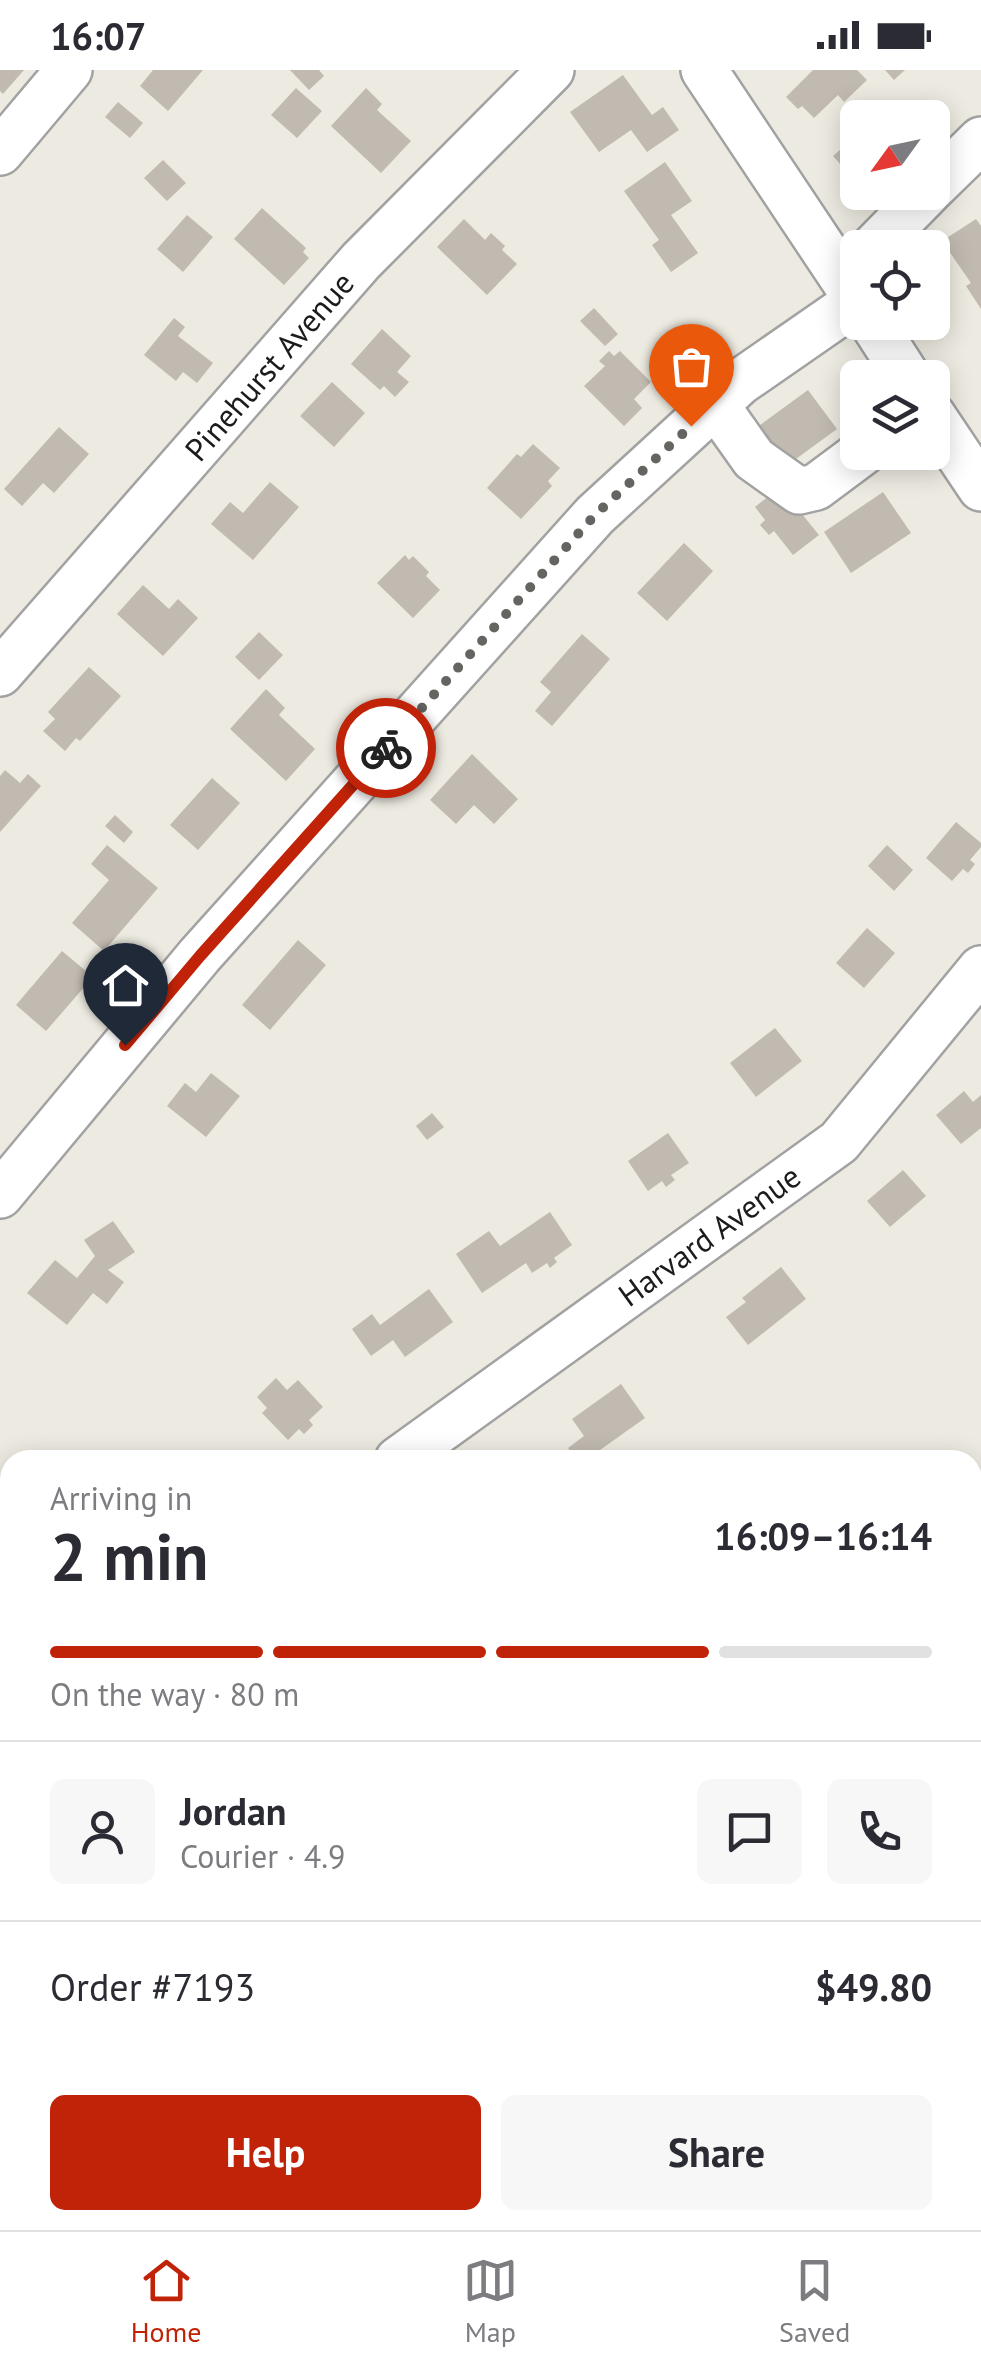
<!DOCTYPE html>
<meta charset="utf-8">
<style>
body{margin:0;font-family:"PT Sans",sans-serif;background:#f7f7f7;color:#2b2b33;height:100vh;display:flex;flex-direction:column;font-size:38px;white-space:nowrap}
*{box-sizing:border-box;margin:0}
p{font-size:32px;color:#7c7c81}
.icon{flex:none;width:55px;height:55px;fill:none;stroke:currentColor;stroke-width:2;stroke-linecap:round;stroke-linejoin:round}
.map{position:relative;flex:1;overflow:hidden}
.panel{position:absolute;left:0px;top:1380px;width:982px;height:780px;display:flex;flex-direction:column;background:#fff;border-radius:30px 30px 0 0;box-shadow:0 5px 25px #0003}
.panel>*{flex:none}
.needle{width:65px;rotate:237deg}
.buttons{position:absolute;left:840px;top:30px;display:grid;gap:20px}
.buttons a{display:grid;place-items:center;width:110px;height:110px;border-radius:15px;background:#fff;box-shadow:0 5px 25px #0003;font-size:50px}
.pin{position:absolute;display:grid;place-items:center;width:85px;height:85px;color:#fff;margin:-102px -42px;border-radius:50% 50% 50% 0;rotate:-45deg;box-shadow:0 0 10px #0007}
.pin .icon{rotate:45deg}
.courier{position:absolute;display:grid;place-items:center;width:100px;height:100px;margin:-50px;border:8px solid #c02307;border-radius:50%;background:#fff;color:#222;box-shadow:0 2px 12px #0007}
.head em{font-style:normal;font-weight:800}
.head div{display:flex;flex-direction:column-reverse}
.head{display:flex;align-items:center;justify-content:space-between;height:170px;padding:0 50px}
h1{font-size:65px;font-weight:800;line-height:75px}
.bar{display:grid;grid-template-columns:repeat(4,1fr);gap:15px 10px;align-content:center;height:120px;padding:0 50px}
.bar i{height:12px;border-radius:8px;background:#e1e1e2}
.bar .on{background:#c02307}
.bar p{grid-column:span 4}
.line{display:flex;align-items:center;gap:25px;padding:0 50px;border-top:2px solid #e1e1e2}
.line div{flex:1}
.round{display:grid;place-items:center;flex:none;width:105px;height:105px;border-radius:15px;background:#f7f7f7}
.cta{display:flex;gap:20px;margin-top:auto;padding:20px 50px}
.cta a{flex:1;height:115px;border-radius:15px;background:#c02307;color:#fff;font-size:40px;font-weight:800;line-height:115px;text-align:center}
.cta a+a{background:#f7f7f7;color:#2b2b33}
.status{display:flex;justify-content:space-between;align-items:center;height:70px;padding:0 50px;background:#fff;direction:ltr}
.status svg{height:28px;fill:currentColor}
.dock{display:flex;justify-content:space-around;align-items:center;height:140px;border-top:2px solid #e1e1e2;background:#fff;font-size:28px;color:#7c7c81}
.dock a{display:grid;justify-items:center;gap:5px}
.dock .on{color:#c02307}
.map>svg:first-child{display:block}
.building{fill:#c1bab1}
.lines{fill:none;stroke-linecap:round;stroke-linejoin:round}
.minor-casing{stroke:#a2a2a2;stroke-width:50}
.minor{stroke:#fff;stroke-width:45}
.done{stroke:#646460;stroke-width:10;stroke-dasharray:0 18}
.route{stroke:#c02307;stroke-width:12}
.labels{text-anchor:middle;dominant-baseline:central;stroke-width:9;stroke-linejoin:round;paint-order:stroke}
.street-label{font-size:32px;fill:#1b1b1b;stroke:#fff}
</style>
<div class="status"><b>16:07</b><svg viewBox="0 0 49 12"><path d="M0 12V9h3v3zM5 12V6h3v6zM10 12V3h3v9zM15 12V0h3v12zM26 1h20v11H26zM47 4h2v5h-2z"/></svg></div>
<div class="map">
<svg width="981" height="2160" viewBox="0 0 981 2160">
<rect width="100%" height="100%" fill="#edebe1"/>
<g class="building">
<polygon points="0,0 24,0 3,24 0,21"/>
<polygon points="153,0 203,0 168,41 140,16"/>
<polygon points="290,0 319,0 324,6 309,20"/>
<polygon points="813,0 857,0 867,10 844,32 838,25 814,48 802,36 798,39 786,27"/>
<polygon points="885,0 905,0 894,10"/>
<polygon points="623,5 652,45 663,37 679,60 647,82 631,60 599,82 570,42"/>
<polygon points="296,18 322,41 297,68 271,45"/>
<polygon points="366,18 382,34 377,40 411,71 381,103 331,56"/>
<polygon points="118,32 143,53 130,68 105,47"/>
<polygon points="858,64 858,114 833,86"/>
<polygon points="163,90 186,113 167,131 144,108"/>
<polygon points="665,92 692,131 671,145 698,183 671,202 652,175 659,170 624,121"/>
<polygon points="262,138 306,178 303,182 309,188 284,215 234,169"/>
<polygon points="187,145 213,167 183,202 157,179"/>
<polygon points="464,149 485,170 491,163 505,176 502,180 517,194 487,225 437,177"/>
<polygon points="976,149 981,156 981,239 966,216 971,213 942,171"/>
<polygon points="594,238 618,264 605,276 580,251"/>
<polygon points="174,248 185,257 178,266 213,293 197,313 183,302 176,311 144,285"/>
<polygon points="382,259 411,286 397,302 409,312 395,327 384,316 380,320 351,294"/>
<polygon points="609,281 614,286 620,281 651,312 634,329 642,338 624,356 584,316 605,296 599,291"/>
<polygon points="332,312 365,343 334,377 300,346"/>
<polygon points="808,320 837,359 785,397 756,358"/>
<polygon points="59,357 89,384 54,423 43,413 22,436 4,419"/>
<polygon points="533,374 560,398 548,411 552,416 521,449 487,418 517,384 521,387"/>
<polygon points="270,412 299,437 253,490 211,454 230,432 243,443"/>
<polygon points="780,417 819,465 793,485 774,461 769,465 760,455 765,450 755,437"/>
<polygon points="883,422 911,463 851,503 824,462"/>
<polygon points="684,473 713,501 667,551 637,523"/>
<polygon points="405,485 409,490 413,486 429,502 426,506 440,520 413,548 377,513"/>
<polygon points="143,515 169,539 178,529 198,548 163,586 117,544"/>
<polygon points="259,562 283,585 259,610 235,587"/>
<polygon points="582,564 610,589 552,656 535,641 551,622 540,612"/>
<polygon points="89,597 121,626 80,671 76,668 65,681 43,661 55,649 48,642"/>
<polygon points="266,619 285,638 279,645 315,679 286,711 230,659"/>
<polygon points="472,684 518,729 494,754 474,735 456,754 430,730"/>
<polygon points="5,700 20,713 28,704 41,716 0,762 0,706"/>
<polygon points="212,708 240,733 198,780 170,755"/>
<polygon points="115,745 133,762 124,773 105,756"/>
<polygon points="956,752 981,773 981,777 970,790 975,794 968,803 963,799 952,811 926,788"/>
<polygon points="107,775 158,818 104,881 72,853 109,810 91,794"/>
<polygon points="887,775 913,800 894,821 868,796"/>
<polygon points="867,858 895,883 864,918 836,893"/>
<polygon points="298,870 326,895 270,960 242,935"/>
<polygon points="62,881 93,907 46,961 16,935"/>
<polygon points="775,958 802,991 756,1027 730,993"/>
<polygon points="211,1003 240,1026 206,1067 167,1036 185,1013 196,1022"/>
<polygon points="964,1021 973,1032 981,1025 981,1058 961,1074 936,1045"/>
<polygon points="432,1043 444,1057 427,1070 416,1056"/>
<polygon points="668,1063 689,1093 671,1105 675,1110 666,1117 662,1111 648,1121 628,1091"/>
<polygon points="903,1100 926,1126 890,1157 867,1131"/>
<polygon points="550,1142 572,1175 554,1188 557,1192 550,1198 547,1193 532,1203 526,1193 482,1223 456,1184 489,1161 500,1176"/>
<polygon points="113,1151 135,1182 108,1200 124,1212 107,1234 93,1223 67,1255 27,1223 55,1190 77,1208 95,1186 84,1170"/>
<polygon points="781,1197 806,1229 748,1275 726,1247 746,1232 742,1228"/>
<polygon points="429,1219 453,1252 405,1287 393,1270 371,1286 352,1259 372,1244 380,1255"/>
<polygon points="276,1308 287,1320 298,1310 323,1337 309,1350 313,1355 304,1364 299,1359 288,1370 262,1343 267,1338 257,1327"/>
<polygon points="621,1314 645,1348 600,1380 607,1390 577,1390 568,1378 584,1366 572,1349"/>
<polygon points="0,1663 10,1671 10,1720 6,1726 0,1721"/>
<polygon points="972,2033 981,2040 981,2068 972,2061"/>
<polygon points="543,2150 569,2150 580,2160 535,2160"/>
</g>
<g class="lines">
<g class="minor-casing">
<g id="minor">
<polyline points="704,0 858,231"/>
<polyline points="0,82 69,0"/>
<polyline points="932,118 981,70"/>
<polyline points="873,178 928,122"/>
<polyline points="872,252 908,308"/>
<polyline points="715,334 754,389 799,421 816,417 863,382"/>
<polyline points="932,345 981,418"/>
<polyline points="0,603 361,191 551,0"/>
<polyline points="0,1125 200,885 595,445 740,312 857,231"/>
<polyline points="398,1390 839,1072 981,899"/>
<polyline points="0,1823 10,1811"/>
<polyline points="972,1928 981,1935"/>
<polyline points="366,2160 375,2150"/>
</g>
</g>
<use href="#minor" class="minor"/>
</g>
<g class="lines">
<polyline class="done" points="386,678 595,445 691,356"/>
<polyline class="route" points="125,975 200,886 386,678"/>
</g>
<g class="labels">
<g class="street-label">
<text transform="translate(269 296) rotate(-49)">Pinehurst Avenue</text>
<text transform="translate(709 1165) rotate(-36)">Harvard Avenue</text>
</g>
</g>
</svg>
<div class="buttons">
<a><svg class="needle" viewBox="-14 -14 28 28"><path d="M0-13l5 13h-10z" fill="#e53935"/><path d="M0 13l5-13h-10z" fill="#7c7c81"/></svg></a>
<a><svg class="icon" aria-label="locate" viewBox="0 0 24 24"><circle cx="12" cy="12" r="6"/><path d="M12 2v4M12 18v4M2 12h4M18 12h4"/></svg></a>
<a><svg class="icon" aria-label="layers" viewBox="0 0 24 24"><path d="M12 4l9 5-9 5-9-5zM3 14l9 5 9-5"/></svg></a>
</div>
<div class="pin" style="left:691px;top:356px;background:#ea580c"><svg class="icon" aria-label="bag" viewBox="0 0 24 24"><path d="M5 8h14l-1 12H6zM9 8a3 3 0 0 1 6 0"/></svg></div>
<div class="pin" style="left:125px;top:975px;background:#1f2937"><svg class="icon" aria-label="home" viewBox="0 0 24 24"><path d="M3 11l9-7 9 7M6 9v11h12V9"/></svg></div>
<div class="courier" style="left:386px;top:678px"><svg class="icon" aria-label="bike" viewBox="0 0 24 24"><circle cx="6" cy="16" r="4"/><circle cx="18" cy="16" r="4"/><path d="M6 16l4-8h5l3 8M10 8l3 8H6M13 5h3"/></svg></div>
<section class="panel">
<div class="head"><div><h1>2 min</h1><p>Arriving in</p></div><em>16:09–16:14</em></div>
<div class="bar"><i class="on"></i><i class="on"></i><i class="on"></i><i></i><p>On the way · 80 m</p></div>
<div class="line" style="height:180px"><a class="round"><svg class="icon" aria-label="person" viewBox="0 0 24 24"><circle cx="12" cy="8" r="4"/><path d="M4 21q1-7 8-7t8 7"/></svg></a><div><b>Jordan</b><p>Courier · 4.9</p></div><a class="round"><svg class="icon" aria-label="chat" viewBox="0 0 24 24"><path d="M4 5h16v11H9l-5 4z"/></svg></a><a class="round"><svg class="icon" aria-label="phone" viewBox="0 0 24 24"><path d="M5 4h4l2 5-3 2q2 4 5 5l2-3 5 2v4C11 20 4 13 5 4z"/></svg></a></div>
<div class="line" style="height:130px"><div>Order #7193</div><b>$49.80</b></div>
<div class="cta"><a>Help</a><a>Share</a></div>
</section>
</div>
<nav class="dock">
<a class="on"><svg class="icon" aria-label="home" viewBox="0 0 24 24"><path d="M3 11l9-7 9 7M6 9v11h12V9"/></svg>Home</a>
<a><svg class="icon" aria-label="map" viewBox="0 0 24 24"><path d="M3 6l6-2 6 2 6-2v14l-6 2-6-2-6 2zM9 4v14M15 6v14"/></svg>Map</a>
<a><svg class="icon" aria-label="saved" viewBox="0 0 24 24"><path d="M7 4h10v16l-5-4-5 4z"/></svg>Saved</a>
</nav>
